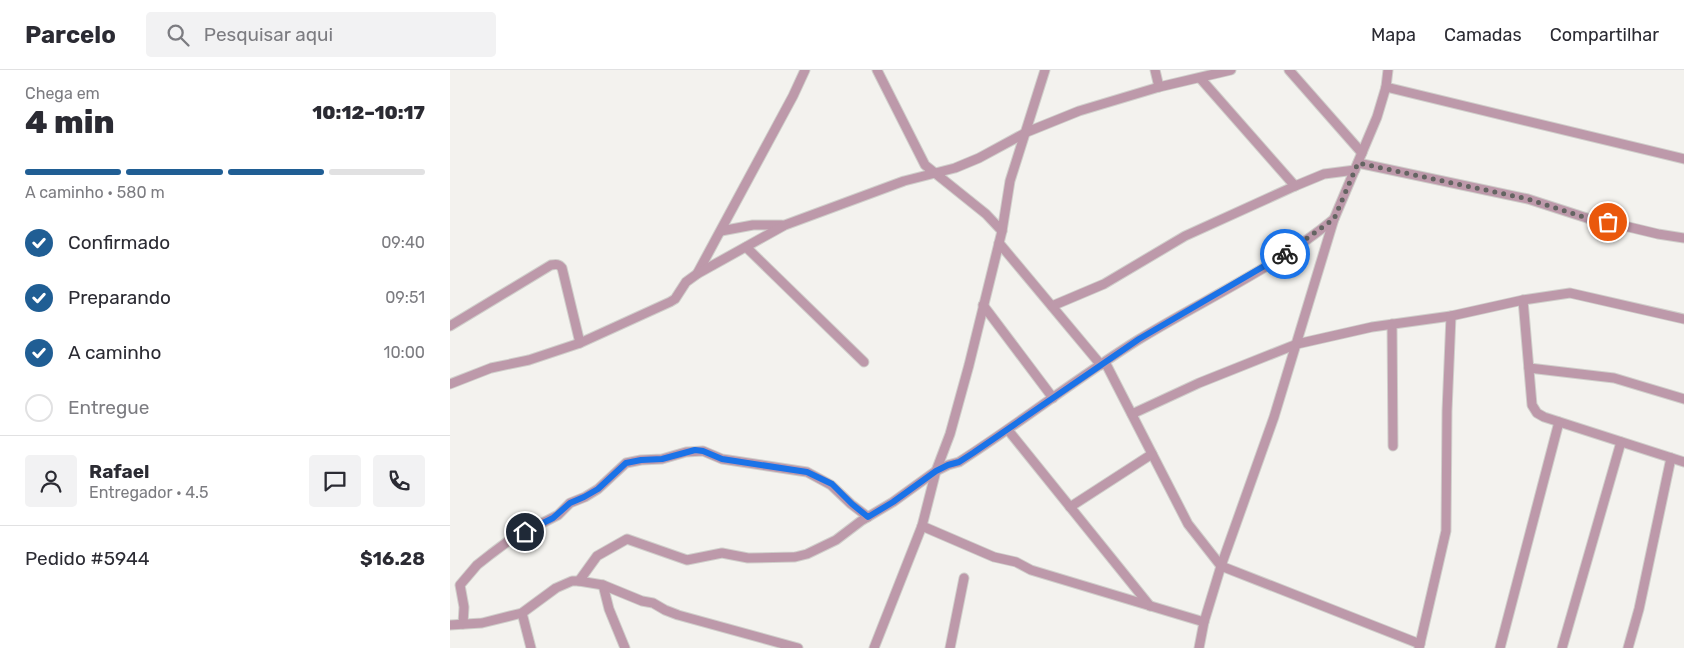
<!DOCTYPE html>
<html lang="pt">
<meta charset="utf-8">
<style>
body{margin:0;font-family:Rubik,sans-serif;background:#f2f2f3;color:#2b2b33;height:100vh;display:flex;flex-direction:column;font-size:19px;white-space:nowrap}
*{box-sizing:border-box;margin:0}
p{font-size:16px;color:#7c7c81}
.icon{flex:none;width:28px;height:28px;fill:none;stroke:currentColor;stroke-width:2;stroke-linecap:round;stroke-linejoin:round}
.map{position:relative;flex:1;overflow:hidden}
.side{display:flex;flex-direction:column;background:#fff;width:450px}
.side>*{flex:none}
.pin{position:absolute;display:grid;place-items:center;width:42px;height:42px;color:#fff;margin:-21px;border:2px solid #fff;border-radius:50%;box-shadow:0 1px 5px #0007}
.courier{position:absolute;display:grid;place-items:center;width:50px;height:50px;margin:-25px;border:4px solid #1a73e8;border-radius:50%;background:#fff;color:#222;box-shadow:0 1px 6px #0007}
.headline em{font-style:normal;font-weight:800}
.headline div{display:flex;flex-direction:column-reverse}
.headline{display:flex;align-items:center;justify-content:space-between;height:85px;padding:0 25px}
h1{font-size:32px;font-weight:800;line-height:38px}
.bar{display:grid;grid-template-columns:repeat(4,1fr);gap:8px 5px;align-content:center;height:60px;padding:0 25px}
.bar i{height:6px;border-radius:4px;background:#e1e1e2}
.bar .current{background:#205e94}
.bar p{grid-column:span 4}
.line{display:flex;align-items:center;gap:12px;padding:0 25px;border-top:1px solid #e1e1e2}
.line div{flex:1}
.round{display:grid;place-items:center;flex:none;width:52px;height:52px;border-radius:5px;background:#f2f2f3}
ol{padding:0 25px;list-style:none}
li{display:flex;align-items:center;gap:15px;height:55px}
li p{margin-inline-start:auto}
li .icon{padding:5px;border-radius:50%;background:#205e94;color:#fff;stroke-width:4}
li:last-child{color:#7c7c81}
li i{width:28px;height:28px;border:2px solid #e1e1e2;border-radius:50%}
header{display:flex;align-items:center;gap:30px;box-sizing:border-box;height:70px;padding:0 25px;background:#fff;border-bottom:1px solid #e1e1e2}
header strong{font-size:24px}
nav{display:flex;gap:28px;margin-inline-start:auto;font-size:18px}
.search{width:350px;height:45px;background:#f2f2f3;display:flex;align-items:center;gap:12px;box-sizing:border-box;padding:0 18px;border-radius:5px;color:#7c7c81;font-size:19px}
main{display:flex;flex:1;min-height:0}
.map>svg:first-child{display:block}
.lines{fill:none;stroke-linecap:round;stroke-linejoin:round}
.minor-casing{stroke:#d0cfcb;stroke-width:11}
.minor{stroke:#bd99aa;stroke-width:9}
.done{stroke:#646462;stroke-width:5;stroke-dasharray:0 9}
.route{stroke:#1a73e8;stroke-width:6}
</style>
<header>
<strong>Parcelo</strong>
<div class="search"><svg class="icon" aria-label="search" viewBox="0 0 24 24"><circle cx="10" cy="10" r="6"/><path d="M15 15l6 6"/></svg>Pesquisar aqui</div>
<nav><a>Mapa</a><a>Camadas</a><a>Compartilhar</a></nav>
</header>
<main>
<section class="side">
<div class="headline"><div><h1>4 min</h1><p>Chega em</p></div><em>10:12–10:17</em></div>
<div class="bar"><i class="current"></i><i class="current"></i><i class="current"></i><i></i><p>A caminho · 580 m</p></div>
<ol>
<li><svg class="icon" aria-label="check" viewBox="0 0 24 24"><path d="M5 12l5 5 9-10"/></svg>Confirmado<p>09:40</p></li>
<li><svg class="icon" aria-label="check" viewBox="0 0 24 24"><path d="M5 12l5 5 9-10"/></svg>Preparando<p>09:51</p></li>
<li><svg class="icon" aria-label="check" viewBox="0 0 24 24"><path d="M5 12l5 5 9-10"/></svg>A caminho<p>10:00</p></li>
<li><i></i>Entregue</li>
</ol>
<div class="line" style="height:90px"><a class="round"><svg class="icon" aria-label="person" viewBox="0 0 24 24"><circle cx="12" cy="8" r="4"/><path d="M4 21q1-7 8-7t8 7"/></svg></a><div><b>Rafael</b><p>Entregador · 4.5</p></div><a class="round"><svg class="icon" aria-label="chat" viewBox="0 0 24 24"><path d="M4 5h16v11H9l-5 4z"/></svg></a><a class="round"><svg class="icon" aria-label="phone" viewBox="0 0 24 24"><path d="M5 4h4l2 5-3 2q2 4 5 5l2-3 5 2v4C11 20 4 13 5 4z"/></svg></a></div>
<div class="line" style="height:65px"><div>Pedido #5944</div><b>$16.28</b></div>
</section>
<div class="map">
<svg width="1234" height="578" viewBox="0 0 1234 578">
<rect width="100%" height="100%" fill="#f3f2ee"/>
<g class="lines">
<g class="minor-casing">
<g id="minor">
<polyline points="427,0 475,95 536,144 552,161"/>
<polyline points="705,0 709,17"/>
<polyline points="839,0 912,83"/>
<polyline points="750,8 845,116"/>
<polyline points="936,17 1234,89"/>
<polyline points="908,93 1078,129 1143,150 1158,152 1208,164 1234,168"/>
<polyline points="271,161 303,155 332,155"/>
<polyline points="549,173 651,295"/>
<polyline points="296,177 414,292"/>
<polyline points="247,204 343,26 355,0"/>
<polyline points="1073,230 1082,335 1087,343 1094,347 1234,392"/>
<polyline points="533,235 603,328"/>
<polyline points="602,236 654,214 735,166 845,116 874,104 905,100"/>
<polyline points="942,254 943,376"/>
<path d="M0 256 101 195C106 194 109 194 112 198L130 273"/>
<polyline points="655,292 738,454 771,496 970,574"/>
<polyline points="1079,298 1164,308 1234,329"/>
<polyline points="0,314 41,298 79,290 130,273 220,232 225,229 236,212 247,204 335,155 454,111 505,98 529,88 577,62 629,41 709,17 781,0"/>
<polyline points="682,344 749,313 847,274 922,257 1001,246 1073,230 1120,223 1234,249"/>
<polyline points="558,360 700,536"/>
<polyline points="620,437 702,384"/>
<polyline points="472,456 544,487 566,492 581,500 754,552"/>
<path d="M129 511 147 486 177 469 237 490 272 483 298 488 345 487 357 484 386 470 411 451 443 432 486 401 498 395 509 392C570 353 627 308 688 270 753 230 825 198 884 149"/>
<polyline points="153,515 159,539 175,578"/>
<polyline points="72,543 81,578"/>
<polyline points="13,554 14,537 10,515 27,495 41,484 61,469 108,445 120,433 135,427 148,419 176,393 191,390 212,389 236,382 253,381 272,389 357,402 381,415 401,434 418,447"/>
<polyline points="0,555 32,553 72,543 106,518 122,511 129,511 153,515 192,531 203,533 215,540 228,545 348,578"/>
<polyline points="424,578 472,456 486,401 500,364 519,295 552,161 560,111 595,0"/>
<polyline points="500,578 514,508"/>
<polyline points="749,578 754,552 771,496 824,347 884,149 927,47 936,17 938,0"/>
<polyline points="969,578 996,461 997,341 1001,246"/>
<polyline points="1050,578 1109,352"/>
<polyline points="1112,578 1171,372"/>
<polyline points="1178,578 1189,539 1221,388"/>
</g>
</g>
<use href="#minor" class="minor"/>
</g>
<g class="lines">
<polyline class="done" points="835,184 884,149 908,93 1078,129 1143,150 1158,152"/>
<polyline class="route" points="75,462 103,448 120,433 134,427 148,419 176,393 191,390 212,389 245,380 253,381 272,389 357,402 382,414 402,434 418,447 443,432 486,401 498,395 509,392 523,383 689,269 835,184"/>
</g>
</svg>
<div class="pin" style="left:1158px;top:152px;background:#ea580c"><svg class="icon" aria-label="bag" viewBox="0 0 24 24"><path d="M5 8h14l-1 12H6zM9 8a3 3 0 0 1 6 0"/></svg></div>
<div class="pin" style="left:75px;top:462px;background:#1f2937"><svg class="icon" aria-label="home" viewBox="0 0 24 24"><path d="M3 11l9-7 9 7M6 9v11h12V9"/></svg></div>
<div class="courier" style="left:835px;top:184px"><svg class="icon" aria-label="bike" viewBox="0 0 24 24"><circle cx="6" cy="16" r="4"/><circle cx="18" cy="16" r="4"/><path d="M6 16l4-8h5l3 8M10 8l3 8H6M13 5h3"/></svg></div>
</div>
</main>
